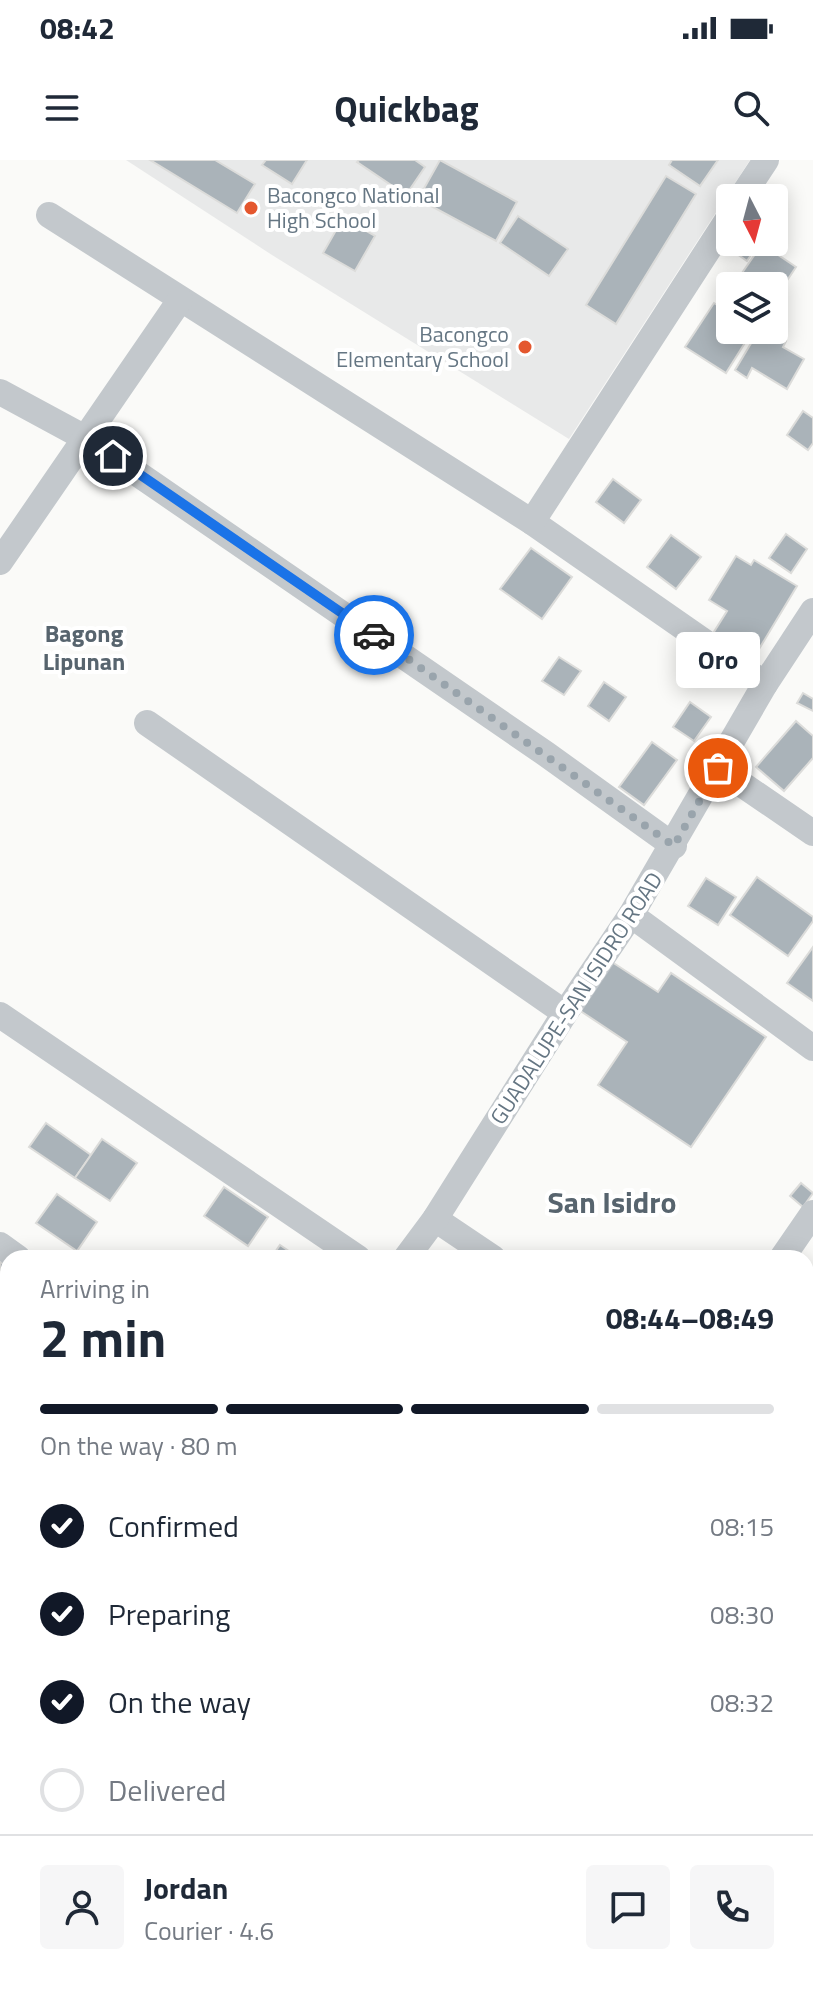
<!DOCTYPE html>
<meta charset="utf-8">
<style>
body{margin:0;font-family:"Titillium Web",sans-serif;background:#f6f6f7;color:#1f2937;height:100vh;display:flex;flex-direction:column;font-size:30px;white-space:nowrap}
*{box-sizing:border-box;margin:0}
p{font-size:26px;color:#747a83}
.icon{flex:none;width:44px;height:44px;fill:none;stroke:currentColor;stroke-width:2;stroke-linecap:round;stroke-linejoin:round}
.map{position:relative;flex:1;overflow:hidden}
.side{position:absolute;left:0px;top:1090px;width:814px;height:744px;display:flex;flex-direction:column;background:#fff;border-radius:24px 24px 0 0;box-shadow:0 4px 20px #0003}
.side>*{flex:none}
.needle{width:52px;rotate:174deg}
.fabs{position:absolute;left:716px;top:24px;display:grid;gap:16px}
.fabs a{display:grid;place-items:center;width:72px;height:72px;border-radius:8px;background:#fff;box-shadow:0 4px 20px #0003;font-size:40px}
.pin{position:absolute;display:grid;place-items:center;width:68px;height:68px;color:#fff;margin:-34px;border:4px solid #fff;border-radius:50%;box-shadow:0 2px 8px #0007}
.courier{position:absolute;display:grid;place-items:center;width:80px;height:80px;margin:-40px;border:6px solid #1a73e8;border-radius:50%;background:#fff;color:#222;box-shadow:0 2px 10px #0007}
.bubble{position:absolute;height:56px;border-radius:8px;background:#fff;box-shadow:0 4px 20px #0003;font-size:26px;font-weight:700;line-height:56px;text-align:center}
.summary em{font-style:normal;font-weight:700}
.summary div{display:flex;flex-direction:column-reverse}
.summary{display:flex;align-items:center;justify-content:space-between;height:136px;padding:0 40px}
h1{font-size:52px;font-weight:700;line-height:60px}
.bar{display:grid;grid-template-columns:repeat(4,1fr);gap:12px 8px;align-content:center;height:96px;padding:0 40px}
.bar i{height:10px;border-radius:6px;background:#e0e1e3}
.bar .selected{background:#111827}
.bar p{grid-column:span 4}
.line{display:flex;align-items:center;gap:20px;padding:0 40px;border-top:2px solid #e0e1e3}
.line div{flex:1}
.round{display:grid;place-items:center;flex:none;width:84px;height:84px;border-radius:8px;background:#f6f6f7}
ol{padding:0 40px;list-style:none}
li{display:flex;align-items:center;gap:24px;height:88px}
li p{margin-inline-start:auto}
li .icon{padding:8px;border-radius:50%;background:#111827;color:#fff;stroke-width:4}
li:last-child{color:#747a83}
li i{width:44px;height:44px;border:4px solid #e0e1e3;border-radius:50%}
.status{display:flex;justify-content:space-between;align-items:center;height:56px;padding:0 40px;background:#fff;direction:ltr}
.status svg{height:22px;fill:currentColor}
header{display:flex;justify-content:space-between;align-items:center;height:104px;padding:0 40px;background:#fff;font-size:36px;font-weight:700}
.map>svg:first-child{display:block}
.built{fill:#e8e9e9}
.building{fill:#aab3b9;stroke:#dcdcda;stroke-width:2}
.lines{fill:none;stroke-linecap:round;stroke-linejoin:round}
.minor{stroke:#c3c8cc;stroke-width:26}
.done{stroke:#99a4ac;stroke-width:8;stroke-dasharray:0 14.4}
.route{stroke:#1a73e8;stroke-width:10}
.poi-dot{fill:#e4572e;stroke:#fff;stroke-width:3}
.labels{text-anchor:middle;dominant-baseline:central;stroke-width:8;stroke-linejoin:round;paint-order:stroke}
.poi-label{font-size:22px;fill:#657683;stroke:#fff;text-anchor:start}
.street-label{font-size:22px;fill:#657683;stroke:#fff}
.neighbourhood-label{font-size:24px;font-weight:bold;fill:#57646e;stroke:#fff}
.district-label{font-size:30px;font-weight:bold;fill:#57646e;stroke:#fff}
</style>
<div class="status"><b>08:42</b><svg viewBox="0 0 49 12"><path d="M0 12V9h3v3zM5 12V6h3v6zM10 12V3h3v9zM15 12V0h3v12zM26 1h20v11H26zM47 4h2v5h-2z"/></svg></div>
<header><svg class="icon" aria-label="menu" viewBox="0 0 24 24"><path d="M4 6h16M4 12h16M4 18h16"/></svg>Quickbag<svg class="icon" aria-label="search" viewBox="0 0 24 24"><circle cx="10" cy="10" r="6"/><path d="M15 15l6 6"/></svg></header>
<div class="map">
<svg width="813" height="1834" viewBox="0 0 813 1834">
<rect width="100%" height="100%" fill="#fafaf8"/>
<polygon class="built" points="126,0 750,0 569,279 272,95"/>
<g class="building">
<polygon points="150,0 215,0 255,24 237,53"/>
<polygon points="266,0 307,0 292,24 262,5"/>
<polygon points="359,0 415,0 425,7 406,35 357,2"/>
<polygon points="440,0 517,42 496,81 418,39"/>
<polygon points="672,0 718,0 700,26 669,5"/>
<polygon points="666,16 696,34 616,164 586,145"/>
<polygon points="518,56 568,89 549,116 500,83"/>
<polygon points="343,58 375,76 355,111 323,93"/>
<polygon points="735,82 757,82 759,83 747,101 730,89"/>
<polygon points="762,84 796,107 774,140 774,126 733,126"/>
<polygon points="714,143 730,153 730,170 753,170 726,213 685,187"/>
<polygon points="759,170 768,170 786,181 783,187 804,199 787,229 752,208 747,218 735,210"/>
<polygon points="803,251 813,258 813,283 808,290 787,275"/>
<polygon points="613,319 641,340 624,363 596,342"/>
<polygon points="786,374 807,389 791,413 769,398"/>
<polygon points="671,375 701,397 676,429 647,407"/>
<polygon points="531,388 572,417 542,459 500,429"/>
<polygon points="736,396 751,405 754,400 797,426 753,499 712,475 727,451 709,440"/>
<polygon points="692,489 722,510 713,522 702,514 697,521 678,509"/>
<polygon points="559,497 581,511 564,535 542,521"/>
<polygon points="604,522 626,537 609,561 588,546"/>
<polygon points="803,533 813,539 813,551 797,543"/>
<polygon points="690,542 711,557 694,581 673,567"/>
<polygon points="796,561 813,576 813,598 784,631 756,607"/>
<polygon points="652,582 677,600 644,645 619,627"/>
<polygon points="757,717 813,757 813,761 788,796 730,755"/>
<polygon points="706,718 736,737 718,765 688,746"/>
<polygon points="813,787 813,841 787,823"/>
<polygon points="612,802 658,832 671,813 766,877 691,987 598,925 627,882 579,850"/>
<polygon points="46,963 91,995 75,1018 29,987"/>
<polygon points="102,979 137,1003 110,1041 75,1018"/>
<polygon points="801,1023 813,1033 803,1047 790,1036"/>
<polygon points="224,1027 268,1057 248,1086 204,1056"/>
<polygon points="57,1034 97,1062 77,1091 36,1063"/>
<polygon points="280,1085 299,1098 271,1098"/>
<polygon points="0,1102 8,1107 8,1119 0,1131"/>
<polygon points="0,1512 8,1518 8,1548 0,1560"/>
<polygon points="0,1609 8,1614 8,1652 3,1659 0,1657"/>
<polygon points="806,1785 813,1791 813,1816 806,1811"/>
</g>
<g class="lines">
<g class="minor">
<polyline points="741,38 766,0"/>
<polyline points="49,55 532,362 765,524"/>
<polyline points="0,232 87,279 546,594 674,686"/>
<polyline points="532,362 730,56"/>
<polyline points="0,402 180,140"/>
<polyline points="147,563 565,853"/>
<polyline points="718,608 813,673"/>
<polyline points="631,755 813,888"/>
<polyline points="0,855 358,1098"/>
<polyline points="435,1059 493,1098"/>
<polyline points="0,1085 18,1098"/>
<polyline points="406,1098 435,1059 565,853 631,755 765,524 813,451"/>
<polyline points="782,1098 813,1053"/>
<polyline points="0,1331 8,1336"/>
<polyline points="0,1600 8,1605"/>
<polyline points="806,1644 813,1649"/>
<polyline points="0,1700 8,1687"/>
<polyline points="806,1702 813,1692"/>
<polyline points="0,1731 8,1737"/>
<polyline points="140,1826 151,1834"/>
<polyline points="292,1834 297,1826"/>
<polyline points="716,1834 722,1826"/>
</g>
</g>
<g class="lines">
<polyline class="done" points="374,475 674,686 718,608"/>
<polyline class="route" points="113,296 374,475"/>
</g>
<g class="poi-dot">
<circle cx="251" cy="48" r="8"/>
<circle cx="525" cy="187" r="8"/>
</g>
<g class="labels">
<g class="poi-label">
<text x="267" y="35">Bacongco National<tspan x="267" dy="25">High School</tspan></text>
<text x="509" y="174" text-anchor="end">Bacongco<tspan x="509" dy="25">Elementary School</tspan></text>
</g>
<g class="street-label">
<text transform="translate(576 838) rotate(-57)">GUADALUPE-SAN ISIDRO ROAD</text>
</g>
<g class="neighbourhood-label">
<text x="84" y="473">Bagong<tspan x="84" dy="28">Lipunan</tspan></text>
</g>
<g class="district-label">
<text x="612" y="1042">San Isidro</text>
</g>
</g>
</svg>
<div class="fabs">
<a><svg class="needle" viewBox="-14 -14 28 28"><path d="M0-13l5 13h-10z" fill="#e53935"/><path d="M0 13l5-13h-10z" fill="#747a83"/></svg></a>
<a><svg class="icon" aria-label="layers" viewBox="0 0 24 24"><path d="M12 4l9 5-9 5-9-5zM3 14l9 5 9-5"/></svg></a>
</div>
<div class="pin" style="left:718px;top:608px;background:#ea580c"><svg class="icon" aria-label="bag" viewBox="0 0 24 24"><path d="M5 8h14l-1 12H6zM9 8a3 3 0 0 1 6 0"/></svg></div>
<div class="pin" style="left:113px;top:296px;background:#1f2937"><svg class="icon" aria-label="home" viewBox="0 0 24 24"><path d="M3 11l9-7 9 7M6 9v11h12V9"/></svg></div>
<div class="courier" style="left:374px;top:475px"><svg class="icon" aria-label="car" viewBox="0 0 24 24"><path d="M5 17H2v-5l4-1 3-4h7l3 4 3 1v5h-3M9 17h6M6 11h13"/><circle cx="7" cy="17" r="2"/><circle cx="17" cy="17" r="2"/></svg></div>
<div class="bubble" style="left:676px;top:472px;width:84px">Oro</div>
<section class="side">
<div class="summary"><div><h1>2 min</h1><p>Arriving in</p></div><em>08:44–08:49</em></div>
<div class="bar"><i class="selected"></i><i class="selected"></i><i class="selected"></i><i></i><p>On the way · 80 m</p></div>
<ol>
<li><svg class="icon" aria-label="check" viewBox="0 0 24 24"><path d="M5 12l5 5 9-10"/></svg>Confirmed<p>08:15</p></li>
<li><svg class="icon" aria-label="check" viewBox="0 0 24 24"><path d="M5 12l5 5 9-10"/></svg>Preparing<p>08:30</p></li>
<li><svg class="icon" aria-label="check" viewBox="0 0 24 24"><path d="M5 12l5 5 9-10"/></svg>On the way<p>08:32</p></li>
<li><i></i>Delivered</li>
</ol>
<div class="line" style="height:144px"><a class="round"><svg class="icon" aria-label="person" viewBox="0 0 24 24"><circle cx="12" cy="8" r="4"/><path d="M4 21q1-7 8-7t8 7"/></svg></a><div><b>Jordan</b><p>Courier · 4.6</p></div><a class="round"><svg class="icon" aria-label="chat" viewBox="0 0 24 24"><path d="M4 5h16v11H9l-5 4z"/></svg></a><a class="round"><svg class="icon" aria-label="phone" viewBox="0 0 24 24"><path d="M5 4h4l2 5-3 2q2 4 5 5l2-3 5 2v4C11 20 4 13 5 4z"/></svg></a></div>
</section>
</div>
